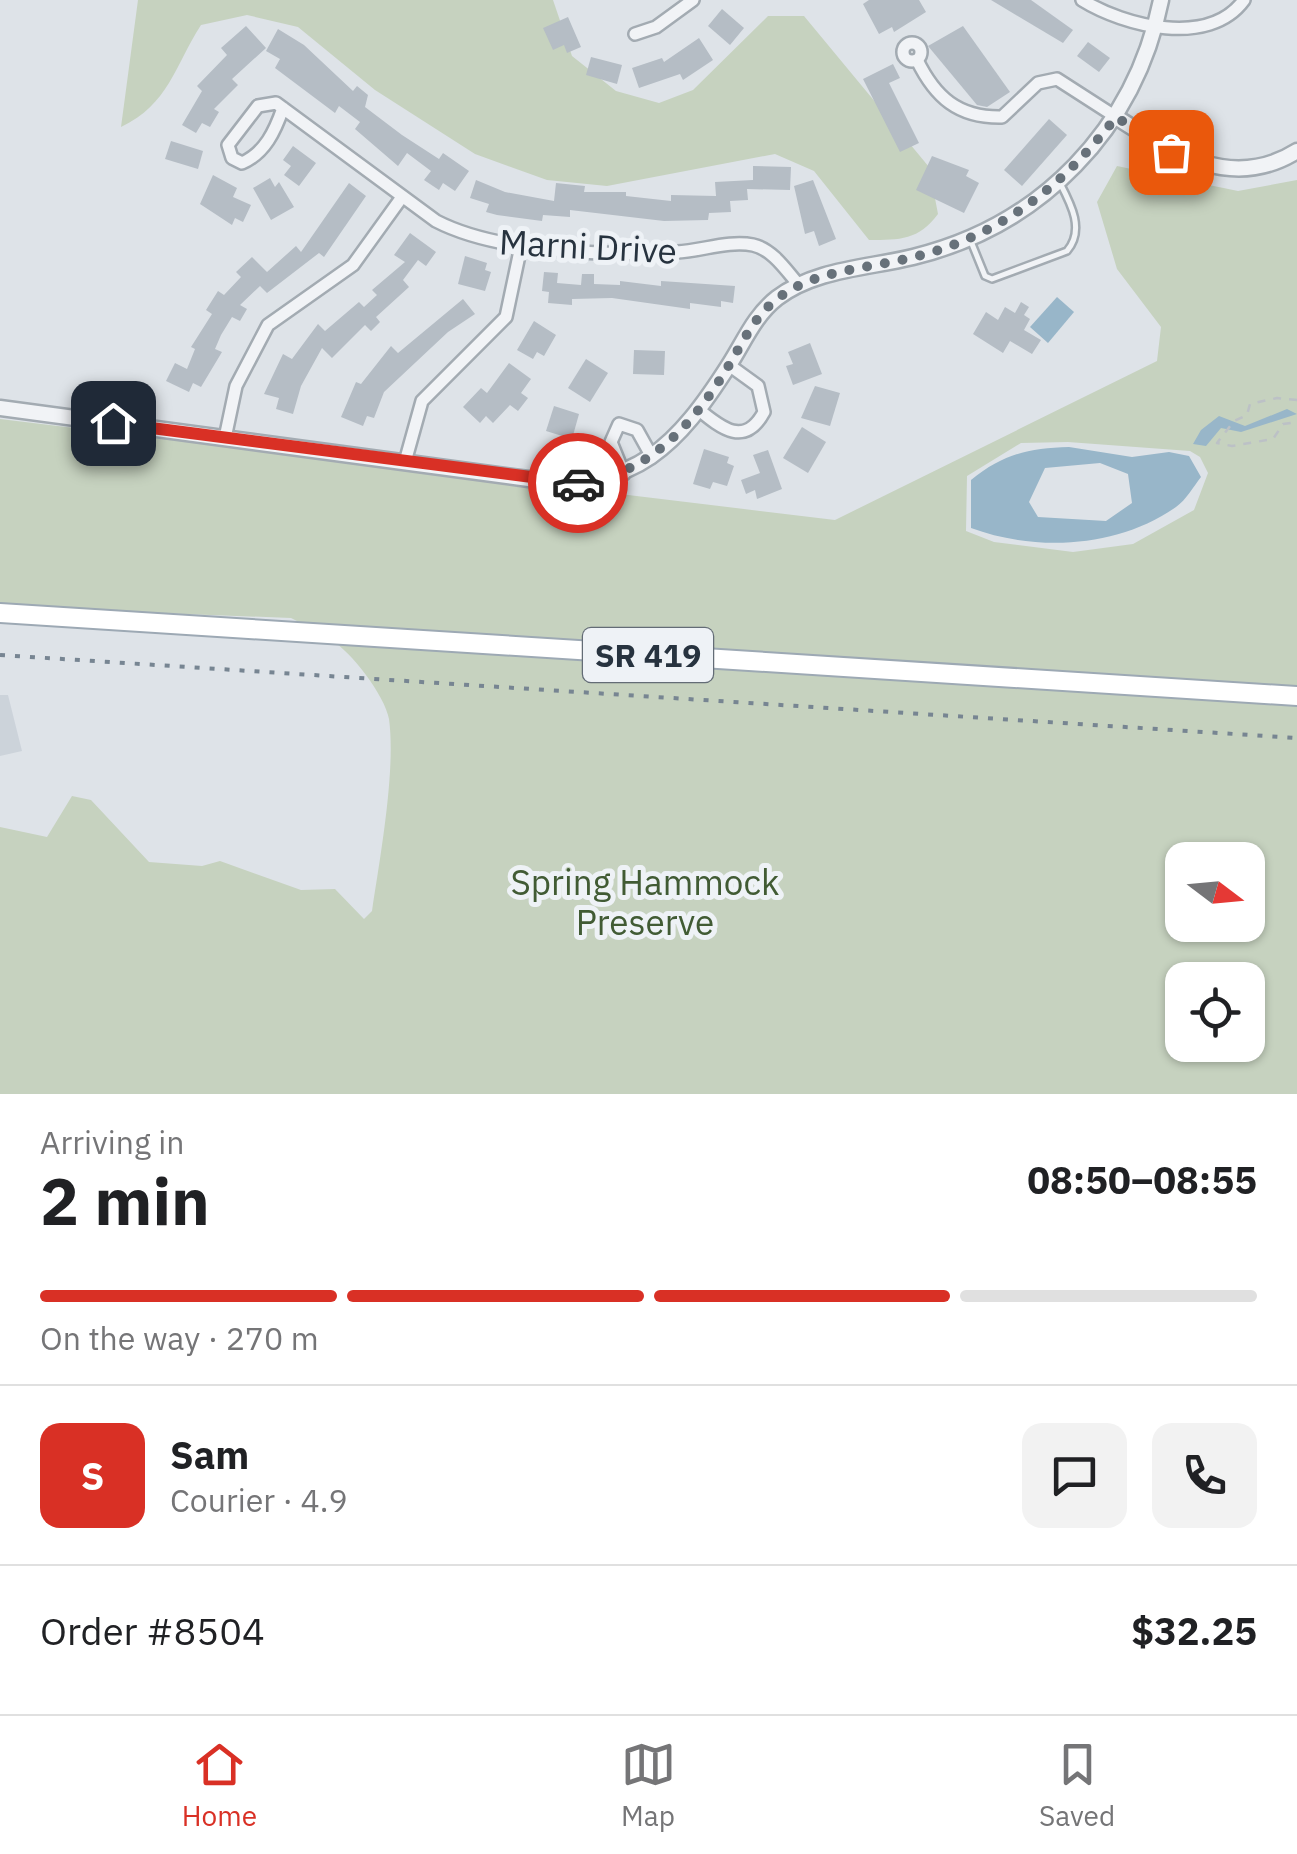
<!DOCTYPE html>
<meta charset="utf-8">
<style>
body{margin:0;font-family:"IBM Plex Sans",sans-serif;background:#f2f2f2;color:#202124;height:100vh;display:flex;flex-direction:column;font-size:38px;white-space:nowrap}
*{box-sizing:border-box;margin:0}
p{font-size:32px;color:#757577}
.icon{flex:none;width:55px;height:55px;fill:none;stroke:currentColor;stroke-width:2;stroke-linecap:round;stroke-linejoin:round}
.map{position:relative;height:1094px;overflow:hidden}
.sheet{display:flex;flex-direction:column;background:#fff;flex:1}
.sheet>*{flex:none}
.needle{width:65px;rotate:106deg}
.buttons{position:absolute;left:1165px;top:842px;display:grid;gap:20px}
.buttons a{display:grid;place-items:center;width:100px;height:100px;border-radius:20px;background:#fff;box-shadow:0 2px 8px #0004;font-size:50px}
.pin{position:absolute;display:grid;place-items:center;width:85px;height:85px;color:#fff;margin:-42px;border-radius:20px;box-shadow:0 5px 15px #0006}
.courier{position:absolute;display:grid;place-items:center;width:100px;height:100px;margin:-50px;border:8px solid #d93025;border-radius:50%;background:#fff;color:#222;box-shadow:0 2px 12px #0007}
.summary em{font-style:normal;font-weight:800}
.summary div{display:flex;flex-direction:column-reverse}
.summary{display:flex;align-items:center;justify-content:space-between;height:170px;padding:0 40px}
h1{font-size:65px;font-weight:800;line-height:75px}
.bar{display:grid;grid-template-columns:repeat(4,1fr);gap:15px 10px;align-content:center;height:120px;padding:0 40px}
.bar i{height:12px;border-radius:8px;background:#e0e0e0}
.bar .on{background:#d93025}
.bar p{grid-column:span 4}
.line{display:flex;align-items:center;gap:25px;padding:0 40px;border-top:2px solid #e0e0e0}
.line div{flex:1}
.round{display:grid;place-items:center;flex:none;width:105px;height:105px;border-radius:20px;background:#f2f2f2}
.tabs{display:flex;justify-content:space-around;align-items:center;height:140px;border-top:2px solid #e0e0e0;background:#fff;font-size:28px;color:#757577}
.tabs a{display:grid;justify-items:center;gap:5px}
.tabs .on{color:#d93025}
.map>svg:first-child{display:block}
.built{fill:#ccd3da}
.green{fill:#c6d2bf;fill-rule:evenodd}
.water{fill:#98b6c9;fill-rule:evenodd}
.building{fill:#b5bdc5}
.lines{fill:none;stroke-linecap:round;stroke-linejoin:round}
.service-casing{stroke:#a3abb2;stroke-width:10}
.minor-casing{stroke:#a3abb2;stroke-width:16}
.tertiary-casing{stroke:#a3abb2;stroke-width:19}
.primary-casing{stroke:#9da9b4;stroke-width:22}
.path{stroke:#bcc1c6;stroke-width:2.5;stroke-dasharray:8 8;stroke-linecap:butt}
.service{stroke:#f1f3f6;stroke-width:5}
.minor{stroke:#f1f3f6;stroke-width:11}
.tertiary{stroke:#f1f3f6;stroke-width:14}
.primary{stroke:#fff;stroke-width:18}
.rail{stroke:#778592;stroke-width:4;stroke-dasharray:5 10;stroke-linecap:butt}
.done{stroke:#67717a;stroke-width:10;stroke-dasharray:0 18}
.route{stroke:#d93025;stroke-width:12}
.labels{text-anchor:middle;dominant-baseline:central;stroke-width:10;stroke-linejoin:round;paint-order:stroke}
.shield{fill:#eef2f6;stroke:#636c76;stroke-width:2.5}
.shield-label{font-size:32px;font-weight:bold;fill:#27333f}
.street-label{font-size:35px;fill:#27333f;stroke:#eef2f6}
.park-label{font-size:35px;fill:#415b34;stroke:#eef2f6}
</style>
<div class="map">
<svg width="1297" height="1094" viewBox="0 0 1297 1094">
<rect width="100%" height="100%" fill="#dee3e8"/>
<polygon class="built" points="0,695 8,695 22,751 0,756"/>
<g class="green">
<path d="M138 0H553L572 56 616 91 659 103 693 90 768 16H804L929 167 938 214C919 240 900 240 869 240L814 171 775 154 607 186 547 180 475 154 375 90 298 27 247 15 201 25C174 67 169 104 121 127Z"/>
<path d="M1117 166 1238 191 1297 180V691L307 626 291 618 0 607V419L835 520 1157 361 1161 327 1117 269 1097 202ZM1068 442 1190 451 1200 457 1208 473 1194 510 1133 544 1073 552 994 542 966 531 967 476 1021 443Z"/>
<path d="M331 640 1297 703V1094H0V827L47 837 72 796 91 800 149 862 202 866 220 861 301 890 335 889 364 919 372 911C380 858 396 770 389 719 385 696 351 651 331 640ZM1182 860H1248V925H1182ZM1182 980H1248V1045H1182Z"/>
</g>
<g class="water">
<polygon points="1057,297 1074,312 1048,343 1030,327"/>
<polygon points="1287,409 1297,414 1241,432 1221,428 1206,446 1193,444 1201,430 1219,416 1245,426"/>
<path d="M1069 447 1132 457 1169 452 1189 456 1201 477C1194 486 1186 500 1176 507 1118 548 1036 552 971 528V480C1003 454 1029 448 1069 447ZM1100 463 1128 474 1132 503 1106 521 1038 517 1029 502 1045 468Z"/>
</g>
<g class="building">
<polygon points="869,0 919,0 926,12 894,32 892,27 879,34 863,4"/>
<polygon points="991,0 1031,0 1073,30 1063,43"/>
<polygon points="722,9 744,28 730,45 708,26"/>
<polygon points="568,17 581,47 567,53 564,45 553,50 543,28"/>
<polygon points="246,26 266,48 232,79 238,85 214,109 219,112 210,127 202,123 196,133 182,125 202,91 197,86 227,55 221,48"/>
<polygon points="963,26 1010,92 987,107 977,105 928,46"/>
<polygon points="278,29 304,45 353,91 357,86 368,95 365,107 402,135 439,159 443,153 469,171 455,191 443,183 439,190 424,180 431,171 407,153 398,166 355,129 360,122 339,106 335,113 275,68 280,59 266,51"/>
<polygon points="699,38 713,60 683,80 680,74 639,88 632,68 662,58 664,62"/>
<polygon points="1088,42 1110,58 1099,72 1077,56"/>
<polygon points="591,57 622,65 617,84 586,75"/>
<polygon points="893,64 900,78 889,83 919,143 900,152 863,79"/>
<polygon points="1049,119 1067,135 1022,186 1004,170"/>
<polygon points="171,141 203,151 198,169 165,159"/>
<polygon points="293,146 316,163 299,186 284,175 291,166 283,160"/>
<polygon points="932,156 969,170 966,176 979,183 964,213 916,190"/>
<polygon points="753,166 791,167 790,190 747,189 748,200 730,201 731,212 709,213 708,220 664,221 570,210 570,217 543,215 542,221 497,215 486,212 489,204 470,198 476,180 505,192 554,201 556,183 585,186 584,192 626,192 626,196 671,201 671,195 716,196 715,182 753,180"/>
<polygon points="213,175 237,188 233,197 251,205 243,222 235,218 232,225 200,204"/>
<polygon points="270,178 275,187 279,182 294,207 271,220 253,188"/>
<polygon points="813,180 836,239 819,246 814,231 805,234 794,186"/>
<polygon points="349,183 366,196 324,257 319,253 267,293 260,286 240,305 247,309 240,321 232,317 221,335 215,349 222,352 201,387 193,383 189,392 166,381 175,363 187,369 195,349 191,347 212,314 206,310 218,291 224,295 241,277 236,272 252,257 267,272 296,246 301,252"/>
<polygon points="410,233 436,252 426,266 418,260 403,280 409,287 376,317 380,322 371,331 365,325 332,358 322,348 301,386 293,414 276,409 279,398 264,394 283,354 292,359 318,324 325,331 359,302 364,307 377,295 372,290 405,262 394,255"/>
<polygon points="465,256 487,263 485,270 491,272 485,291 458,284"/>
<polygon points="544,272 558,273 557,283 581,285 582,274 594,274 594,284 620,285 620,281 661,286 661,281 735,286 733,303 721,301 721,307 690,303 690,309 612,298 572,299 572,305 548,303 549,292 542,291"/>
<polygon points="463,299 475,314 448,332 384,392 374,418 367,416 363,426 341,417 356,382 361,384 391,346 398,353"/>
<polygon points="1021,302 1029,307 1024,315 1030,319 1024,330 1041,340 1032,354 1010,341 1003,353 973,334 986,312 998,320 1005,307 1015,313"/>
<polygon points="534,321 556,335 544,356 537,352 533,359 517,350"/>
<polygon points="810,343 822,374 793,385 786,366 793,364 788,352"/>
<polygon points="634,350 665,351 664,375 633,374"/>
<polygon points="586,359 608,373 590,402 568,388"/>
<polygon points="509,363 531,379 521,393 528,398 518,411 510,405 493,423 486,416 480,423 463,407 481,388 487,393"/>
<polygon points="815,386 840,393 830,426 801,418"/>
<polygon points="554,406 579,414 572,439 546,431"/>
<polygon points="802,427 826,442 808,473 783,458"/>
<polygon points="704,449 729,457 727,463 734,466 727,486 713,482 710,489 693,484"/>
<polygon points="768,450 782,489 757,499 755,490 746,494 741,480 760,473 753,455"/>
</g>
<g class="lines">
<g class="service-casing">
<path id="service" d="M970 239 985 276 992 279 1067 251C1085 230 1071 204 1060 183"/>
</g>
<g class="minor-casing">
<g id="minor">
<path d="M1082 0C1124 26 1209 48 1244 0"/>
<polyline points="635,34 656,27 693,0"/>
<circle cx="912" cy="52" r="9"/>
<path d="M917 60C935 97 958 118 1002 117L1038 83 1057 79 1116 117"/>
<path d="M283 108C275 131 265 153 242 163L232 158 228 145 258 106 276 103 436 221C498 253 606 256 677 252 701 251 729 240 753 245 772 249 786 270 798 284"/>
<path d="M698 409C722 429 745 447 764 412L758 386 729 365"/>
<polyline points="225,438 236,386 268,325 353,265 402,197"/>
<polyline points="405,462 422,401 506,317 521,246"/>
<polyline points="624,474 611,442 619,424 637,430 652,457"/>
</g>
</g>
<g class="tertiary-casing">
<g id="tertiary">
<path d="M1116 117C1172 153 1232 192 1297 151"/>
<path d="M0 408 536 480C635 491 678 445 729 365 744 342 754 316 777 298 815 269 868 268 913 257 1041 226 1135 129 1161 0"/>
</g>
</g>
<g class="primary-casing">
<polyline id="primary" points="0,613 1297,696"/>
</g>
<polyline class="path" points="1297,400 1277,398 1250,404 1247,415 1234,421 1217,443 1232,446 1273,439 1283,424 1297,422"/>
<use href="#service" class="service"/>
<use href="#minor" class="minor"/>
<use href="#tertiary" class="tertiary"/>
<use href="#primary" class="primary"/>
<polyline class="rail" points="0,655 1297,738"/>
</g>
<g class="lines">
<path class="done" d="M578 483C651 475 697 420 732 360 745 338 756 315 777 299 815 269 869 269 914 257 1000 236 1063 186 1116 117L1171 152"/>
<polyline class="route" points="113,423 578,483"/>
</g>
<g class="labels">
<rect class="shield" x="583" y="628" width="130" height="54" rx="8"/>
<g class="shield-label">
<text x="648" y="655">SR 419</text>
</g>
<g class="street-label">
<text transform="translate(588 246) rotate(3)">Marni Drive</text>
</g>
<g class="park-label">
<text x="645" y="882">Spring Hammock<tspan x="645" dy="40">Preserve</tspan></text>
</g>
</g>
</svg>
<div class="buttons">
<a><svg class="needle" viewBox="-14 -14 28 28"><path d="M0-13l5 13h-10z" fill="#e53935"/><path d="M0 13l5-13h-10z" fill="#757577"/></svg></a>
<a><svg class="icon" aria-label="locate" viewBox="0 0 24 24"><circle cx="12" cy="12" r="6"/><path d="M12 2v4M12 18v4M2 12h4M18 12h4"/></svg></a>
</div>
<div class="pin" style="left:1171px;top:152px;background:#ea580c"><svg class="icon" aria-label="bag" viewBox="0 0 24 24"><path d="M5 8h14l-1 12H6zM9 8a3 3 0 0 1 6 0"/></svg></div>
<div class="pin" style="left:113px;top:423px;background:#1f2937"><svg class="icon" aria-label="home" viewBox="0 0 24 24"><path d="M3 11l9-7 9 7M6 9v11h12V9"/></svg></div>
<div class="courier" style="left:578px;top:483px"><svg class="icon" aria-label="car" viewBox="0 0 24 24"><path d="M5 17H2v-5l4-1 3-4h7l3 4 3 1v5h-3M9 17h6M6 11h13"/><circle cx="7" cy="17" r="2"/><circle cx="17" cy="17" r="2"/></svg></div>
</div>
<section class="sheet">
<div class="summary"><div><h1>2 min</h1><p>Arriving in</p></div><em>08:50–08:55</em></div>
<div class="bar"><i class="on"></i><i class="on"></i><i class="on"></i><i></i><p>On the way · 270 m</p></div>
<div class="line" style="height:180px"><b class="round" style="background:#d93025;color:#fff">S</b><div><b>Sam</b><p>Courier · 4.9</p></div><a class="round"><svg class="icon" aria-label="chat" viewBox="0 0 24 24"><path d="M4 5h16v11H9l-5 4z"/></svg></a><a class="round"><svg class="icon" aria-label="phone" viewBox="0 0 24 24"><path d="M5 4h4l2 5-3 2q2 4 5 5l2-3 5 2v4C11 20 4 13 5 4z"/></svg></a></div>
<div class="line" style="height:130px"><div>Order #8504</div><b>$32.25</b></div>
</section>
<nav class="tabs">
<a class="on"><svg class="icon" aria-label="home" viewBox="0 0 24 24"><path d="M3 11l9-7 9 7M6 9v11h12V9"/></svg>Home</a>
<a><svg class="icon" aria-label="map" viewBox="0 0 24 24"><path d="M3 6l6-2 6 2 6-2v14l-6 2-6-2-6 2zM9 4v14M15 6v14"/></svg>Map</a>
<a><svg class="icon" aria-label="saved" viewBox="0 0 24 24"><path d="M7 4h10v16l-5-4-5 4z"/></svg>Saved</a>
</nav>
